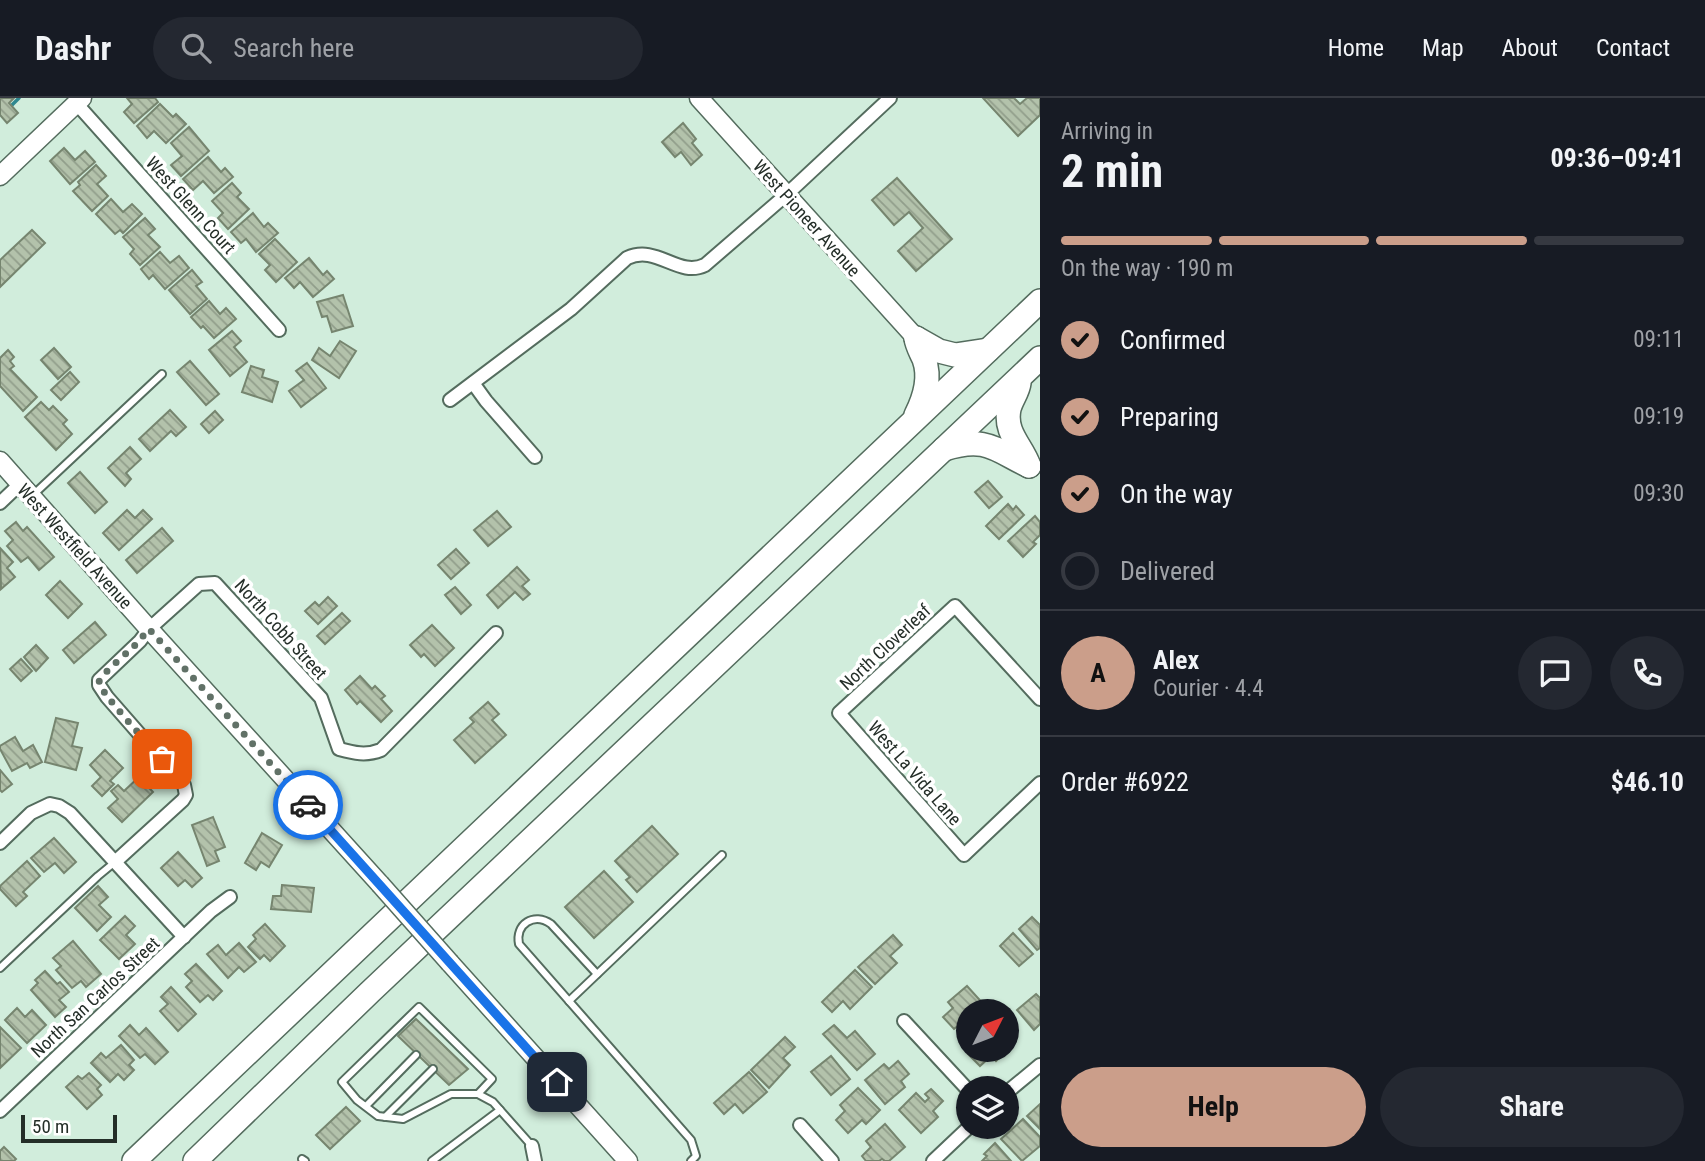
<!DOCTYPE html>
<meta charset="utf-8">
<style>
body{margin:0;font-family:"Roboto Condensed",sans-serif;background:#242831;color:#f1f3f6;height:100vh;display:flex;flex-direction:column;font-size:26px;white-space:nowrap}
*{box-sizing:border-box;margin:0}
p{font-size:23px;color:#9ea1a6}
.icon{flex:none;width:38px;height:38px;fill:none;stroke:currentColor;stroke-width:2;stroke-linecap:round;stroke-linejoin:round}
.map{position:relative;flex:1;overflow:hidden}
.panel{display:flex;flex-direction:column;background:#171b24;width:665px}
.panel>*{flex:none}
.needle{width:46px;rotate:48deg}
.buttons{position:absolute;left:956px;top:901px;display:grid;gap:14px}
.buttons a{display:grid;place-items:center;width:63px;height:63px;border-radius:50%;background:#171b24;box-shadow:0 2px 5px #0004;font-size:35px}
.scale{position:absolute;left:21px;bottom:18px;width:96px;box-sizing:border-box;padding-left:7px;border:4px solid #242e28;border-top:0;font-size:19px;line-height:24px;white-space:nowrap;color:#242e28;-webkit-text-stroke:5px #fff;paint-order:stroke}
.pin{position:absolute;display:grid;place-items:center;width:60px;height:60px;color:#fff;margin:-30px;border-radius:14px;box-shadow:0 4px 10px #0006}
.courier{position:absolute;display:grid;place-items:center;width:70px;height:70px;margin:-35px;border:5px solid #1a73e8;border-radius:50%;background:#fff;color:#222;box-shadow:0 2px 9px #0007}
.head em{font-style:normal;font-weight:700}
.head div{display:flex;flex-direction:column-reverse}
.head{display:flex;align-items:center;justify-content:space-between;height:119px;padding:0 21px}
h1{font-size:46px;font-weight:700;line-height:52px}
.bar{display:grid;grid-template-columns:repeat(4,1fr);gap:10px 7px;align-content:center;height:84px;padding:0 21px}
.bar i{height:9px;border-radius:5px;background:#363941}
.bar .active{background:#cb9e8a}
.bar p{grid-column:span 4}
.line{display:flex;align-items:center;gap:18px;padding:0 21px;border-top:2px solid #363941}
.line div{flex:1}
.round{display:grid;place-items:center;flex:none;width:74px;height:74px;border-radius:37px;background:#242831}
ol{padding:0 21px;list-style:none}
li{display:flex;align-items:center;gap:21px;height:77px}
li p{margin-inline-start:auto}
li .icon{padding:7px;border-radius:50%;background:#cb9e8a;color:#111;stroke-width:4}
li:last-child{color:#9ea1a6}
li i{width:38px;height:38px;border:4px solid #363941;border-radius:50%}
.action{display:flex;gap:14px;margin-top:auto;padding:14px 21px}
.action a{flex:1;height:80px;border-radius:42px;background:#cb9e8a;color:#111;font-size:28px;font-weight:700;line-height:80px;text-align:center}
.action a+a{background:#242831;color:#f1f3f6}
header{display:flex;align-items:center;gap:42px;box-sizing:border-box;height:98px;padding:0 35px;background:#171b24;border-bottom:2px solid #363941}
header strong{font-size:33px}
nav{display:flex;gap:38px;margin-inline-start:auto;font-size:24px}
.search{width:490px;height:63px;background:#242831;display:flex;align-items:center;gap:18px;box-sizing:border-box;padding:0 24px;border-radius:38px;color:#9ea1a6;font-size:26px}
main{display:flex;flex:1;min-height:0}
.map>svg:first-child{display:block}
.lines{fill:none;stroke-linecap:round;stroke-linejoin:round}
.stream{stroke:#2e8890;stroke-width:3.5}
.building{fill:url(#building-back-hatch);stroke:#76856f;stroke-width:2}
.lane-casing{stroke:#546c5e;stroke-width:10}
.street-casing{stroke:#546c5e;stroke-width:16}
.secondary-casing{stroke:#546c5e;stroke-width:21}
.highway-casing{stroke:#546c5e;stroke-width:26}
.lane{stroke:#fff;stroke-width:6}
.street{stroke:#fff;stroke-width:12}
.secondary{stroke:#fff;stroke-width:18}
.highway{stroke:#fff;stroke-width:23}
.secondary-bridge-casing{stroke:#546c5e;stroke-width:21;stroke-linecap:butt}
.secondary-bridge{stroke:#fff;stroke-width:18}
.done{stroke:#617167;stroke-width:7;stroke-dasharray:0 12.6}
.route{stroke:#1a73e8;stroke-width:9}
.labels{text-anchor:middle;dominant-baseline:central;stroke-width:7;stroke-linejoin:round;paint-order:stroke}
.street-label{font-size:18px;fill:#242e28;stroke:#fff}
</style>
<header>
<strong>Dashr</strong>
<div class="search"><svg class="icon" aria-label="search" viewBox="0 0 24 24"><circle cx="10" cy="10" r="6"/><path d="M15 15l6 6"/></svg>Search here</div>
<nav><a>Home</a><a>Map</a><a>About</a><a>Contact</a></nav>
</header>
<main>
<div class="map">
<svg width="1040" height="1063" viewBox="0 0 1040 1063">
<defs>
<pattern id="building-back-hatch" width="6" height="6" patternUnits="userSpaceOnUse" patternTransform="scale(1.75)"><rect width="6" height="6" fill="#b3c2ab"/><path d="M-1 5l2 2M0 0l6 6M5-1l2 2" fill="none" stroke="#919e8b"/></pattern>
</defs>
<rect width="100%" height="100%" fill="#d1eddc"/>
<g class="lines">
<polyline class="stream" points="8,11 19,0"/>
</g>
<g class="building">
<polygon points="0,0 14,0 9,5 18,15 7,25 0,17"/>
<polygon points="127,0 155,0 158,4 134,25 124,14 132,6"/>
<polygon points="983,0 1014,0 1020,6 1027,0 1040,0 1040,17 1018,38"/>
<polygon points="160,6 173,19 176,16 186,26 166,45 154,33 147,40 137,28"/>
<polygon points="683,25 696,41 692,45 702,57 691,67 681,54 675,59 662,44"/>
<polygon points="189,29 209,53 181,78 171,67 182,58 171,45"/>
<polygon points="64,50 75,62 85,53 95,64 70,86 50,63"/>
<polygon points="208,59 221,74 225,70 233,79 214,95 203,83 193,92 183,81"/>
<polygon points="96,67 106,78 97,86 108,98 92,113 73,93 80,87 78,84"/>
<polygon points="897,80 952,141 916,173 898,153 923,130 909,114 894,127 872,102"/>
<polygon points="232,85 241,95 237,99 249,111 228,131 218,120 223,115 212,103"/>
<polygon points="111,101 123,114 132,106 142,116 123,135 120,132 115,136 96,116"/>
<polygon points="253,115 264,129 268,125 278,135 256,154 246,141 241,145 231,134"/>
<polygon points="145,120 155,131 148,137 160,149 140,167 130,156 134,151 123,139"/>
<polygon points="32,132 45,145 0,189 0,162"/>
<polygon points="275,141 297,164 276,184 265,172 270,167 259,156"/>
<polygon points="160,154 170,165 179,158 189,170 165,191 153,177 149,181 141,171"/>
<polygon points="309,160 323,177 327,173 334,181 313,199 300,184 294,190 285,180"/>
<polygon points="192,172 202,184 196,188 207,201 190,216 169,192"/>
<polygon points="343,197 353,228 332,234 327,218 322,219 317,204"/>
<polygon points="209,203 220,216 226,210 236,221 214,240 203,228 201,230 191,219"/>
<polygon points="232,233 241,243 234,249 247,264 230,278 209,252"/>
<polygon points="340,243 356,253 339,280 312,262 319,250 330,258"/>
<polygon points="54,250 71,269 58,281 41,262"/>
<polygon points="8,252 14,259 10,263 14,268 10,271 37,299 23,313 0,288 0,260"/>
<polygon points="190,263 219,296 206,307 177,274"/>
<polygon points="307,265 326,290 301,309 289,293 304,282 296,273"/>
<polygon points="251,268 264,272 262,279 278,284 272,304 242,294"/>
<polygon points="70,274 79,284 61,302 51,292"/>
<polygon points="41,304 49,312 53,308 67,322 63,326 72,336 56,352 25,319"/>
<polygon points="170,312 186,329 176,338 171,333 150,353 139,341"/>
<polygon points="215,313 223,322 209,335 201,326"/>
<polygon points="130,349 141,361 126,375 131,381 125,388 108,370"/>
<polygon points="80,374 107,404 95,415 68,385"/>
<polygon points="988,383 1002,399 989,410 975,394"/>
<polygon points="1008,406 1013,412 1016,408 1024,417 999,441 986,428"/>
<polygon points="127,412 135,420 143,412 152,421 119,452 103,435"/>
<polygon points="497,413 511,429 488,448 474,432"/>
<polygon points="1035,418 1040,424 1040,437 1033,444 1036,446 1023,459 1008,443"/>
<polygon points="16,424 23,433 27,429 54,459 39,472 28,459 21,464 7,448 13,442 5,433"/>
<polygon points="162,430 173,443 137,475 126,462"/>
<polygon points="0,450 13,464 7,470 15,479 1,491"/>
<polygon points="456,451 469,465 451,481 438,467"/>
<polygon points="517,469 529,482 522,488 530,496 523,502 515,494 498,510 487,497"/>
<polygon points="60,483 82,506 68,520 46,497"/>
<polygon points="455,489 471,507 461,516 445,497"/>
<polygon points="328,499 337,508 318,526 305,513 315,504 319,508"/>
<polygon points="342,515 350,523 325,546 317,538"/>
<polygon points="95,524 106,537 74,565 63,552"/>
<polygon points="432,527 454,550 435,568 424,556 421,559 410,547"/>
<polygon points="36,547 48,560 36,573 24,559"/>
<polygon points="21,561 32,573 21,583 10,571"/>
<polygon points="360,578 372,591 375,588 385,598 381,601 392,613 381,624 360,603 357,606 345,592"/>
<polygon points="488,604 499,616 492,622 506,637 475,665 454,642 474,624 470,620"/>
<polygon points="56,620 78,625 72,648 82,650 76,672 45,664"/>
<polygon points="15,639 23,653 33,647 42,664 30,670 27,665 12,673 0,651 0,648"/>
<polygon points="105,652 123,670 110,683 114,686 102,698 92,688 101,679 90,667"/>
<polygon points="0,672 12,686 2,694 0,692"/>
<polygon points="139,679 153,694 122,724 108,710 118,701 111,693 118,687 124,693"/>
<polygon points="213,719 225,749 215,753 219,763 207,768 192,727"/>
<polygon points="652,728 678,756 637,794 626,782 630,779 615,763"/>
<polygon points="262,735 282,747 269,769 261,764 256,772 245,765"/>
<polygon points="54,740 76,764 64,775 55,765 44,774 31,760"/>
<polygon points="178,754 202,780 192,789 185,782 178,788 161,770"/>
<polygon points="27,763 40,778 23,794 27,798 16,808 0,791 0,788"/>
<polygon points="604,773 633,804 594,840 565,809"/>
<polygon points="282,787 314,790 311,814 271,811 273,798 281,798"/>
<polygon points="98,788 108,799 99,807 111,819 97,833 75,810"/>
<polygon points="125,818 135,828 126,837 135,846 119,861 100,842"/>
<polygon points="1032,819 1040,827 1040,850 1037,852 1019,831"/>
<polygon points="265,826 285,848 270,863 264,857 260,861 248,849 256,841 253,837"/>
<polygon points="1013,835 1033,856 1019,868 1000,848"/>
<polygon points="893,837 902,847 890,858 897,865 875,886 858,869"/>
<polygon points="73,843 101,876 86,889 81,883 72,890 56,872 61,868 53,860"/>
<polygon points="239,845 256,864 244,874 239,869 228,880 207,856 218,847 226,857"/>
<polygon points="196,866 222,893 213,902 208,897 200,904 186,889 192,883 185,876"/>
<polygon points="855,872 872,889 850,911 843,903 832,914 822,904"/>
<polygon points="45,873 57,886 60,884 69,894 59,902 66,909 55,919 31,892 38,885 35,882"/>
<polygon points="967,888 987,910 983,914 968,914 968,926 964,923 954,931 943,919 953,910 948,904"/>
<polygon points="171,889 196,916 178,933 160,913 168,906 161,899"/>
<polygon points="1036,896 1040,900 1040,926 1034,932 1017,912"/>
<polygon points="17,910 25,919 32,912 46,927 27,945 5,922"/>
<polygon points="416,921 468,971 449,987 398,938"/>
<polygon points="130,927 139,937 146,930 168,954 155,966 145,956 140,960 119,938"/>
<polygon points="834,927 847,940 855,933 875,956 857,972 823,936"/>
<polygon points="0,929 21,950 0,970"/>
<polygon points="1006,938 1014,946 996,963 991,958 980,968 968,956 972,952 1006,952"/>
<polygon points="785,939 795,949 783,960 790,967 769,990 751,972"/>
<polygon points="121,947 134,962 129,967 134,972 124,982 118,976 110,984 91,965 101,955 106,960"/>
<polygon points="831,958 850,981 831,997 811,974"/>
<polygon points="898,963 909,976 901,983 905,989 885,1006 865,982 884,966 889,971"/>
<polygon points="749,974 767,994 743,1015 735,1006 724,1016 714,1005"/>
<polygon points="89,975 101,987 97,991 102,997 87,1011 66,989 78,978 82,981"/>
<polygon points="858,990 880,1012 866,1026 862,1022 848,1035 836,1022 845,1013 840,1007"/>
<polygon points="931,991 943,1003 933,1013 938,1019 921,1035 899,1012 916,995 925,1004 929,1000 925,996"/>
<polygon points="1040,1006 1040,1031 1027,1018"/>
<polygon points="346,1009 360,1023 330,1051 316,1037"/>
<polygon points="1023,1021 1040,1039 1040,1048 1022,1063 1001,1041"/>
<polygon points="885,1026 905,1049 889,1063 885,1063 882,1061 879,1063 866,1063 862,1058 871,1049 866,1043"/>
<polygon points="995,1045 1011,1063 982,1063 987,1058 984,1056"/>
<polygon points="4,1049 16,1061 14,1063 0,1063 0,1053"/>
</g>
<g class="lines">
<g class="lane-casing">
<g id="lane">
<polyline points="33,397 162,276"/>
<polyline points="0,870 98,778 115,764"/>
<path d="M569 903 519 846C515 826 534 814 551 826L597 876"/>
<polyline points="478,996 492,981 419,909 342,984 357,1002 378,1018 403,1021 451,996 478,996 493,1004 532,1048"/>
<polyline points="366,1008 416,957"/>
<polyline points="385,1019 433,971"/>
<polyline points="302,1061 305,1063"/>
<polyline points="432,1063 500,1012"/>
<polyline points="691,1063 696,1058 691,1042 569,903 722,757"/>
</g>
</g>
<g class="street-casing">
<g id="street">
<polyline points="76,5 279,232"/>
<polyline points="473,285 486,303 535,359"/>
<path d="M450 302 571 211 627 160C657 146 678 180 705 167L786 97 890 0"/>
<polyline points="0,405 20,386"/>
<polyline points="1040,601 955,508 839,615 964,757 1040,685"/>
<path d="M0 745 31 715 50 706 59 708 70 715 115 764 183 702 186 697 184 687 107 599 99 587V582L140 543 149 531 199 486 215 485 321 600 339 651C354 655 366 658 381 652L496 535"/>
<polyline points="115,764 184,839"/>
<polyline points="904,923 968,992"/>
<polyline points="1006,995 1040,967"/>
<polyline points="0,1013 211,813 230,799"/>
<polyline points="800,1027 832,1063"/>
<polyline points="532,1048 535,1063"/>
<polyline points="933,1063 969,1029"/>
</g>
</g>
<g class="secondary-casing">
<g id="secondary">
<polyline points="699,0 916,240"/>
<polyline points="0,78 82,0"/>
<polyline points="0,363 149,531 380,786"/>
<polyline points="450,865 628,1063"/>
</g>
</g>
<g class="highway-casing">
<g id="highway">
<path d="M916 240C917 248 921 254 924 261 931 280 925 299 916 317"/>
<polyline points="916,240 939,253 955,257 988,252"/>
<path d="M1019 285C1018 294 1011 302 1009 311 1004 335 1022 348 1029 368"/>
<path d="M944 351C986 338 994 351 1029 368"/>
<polyline points="134,1063 1040,203"/>
<polyline points="195,1063 370,894 1040,260"/>
</g>
</g>
<use href="#lane" class="lane"/>
<use href="#street" class="street"/>
<use href="#secondary" class="secondary"/>
<use href="#highway" class="highway"/>
<g class="secondary-bridge-casing">
<polyline id="secondary-bridge" points="380,786 450,865"/>
</g>
<use href="#secondary-bridge" class="secondary-bridge"/>
</g>
<g class="lines">
<path class="done" d="M162 661C153 651 98 592 99 584 101 576 131 552 138 544 142 540 145 535 149 531L308 707"/>
<polyline class="route" points="308,707 557,984"/>
</g>
<g class="labels">
<g class="street-label">
<text transform="translate(191 107) rotate(48)">West Glenn Court</text>
<text transform="translate(807 120) rotate(48)">West Pioneer Avenue</text>
<text transform="translate(75 448) rotate(48)">West Westfield Avenue</text>
<text transform="translate(281 531) rotate(48)">North Cobb Street</text>
<text transform="translate(885 549) rotate(-43)">North Cloverleaf</text>
<text transform="translate(915 675) rotate(49)">West La Vida Lane</text>
<text transform="translate(95 899) rotate(-43)">North San Carlos Street</text>
</g>
</g>
</svg>
<div class="buttons">
<a><svg class="needle" viewBox="-14 -14 28 28"><path d="M0-13l5 13h-10z" fill="#e53935"/><path d="M0 13l5-13h-10z" fill="#9ea1a6"/></svg></a>
<a><svg class="icon" aria-label="layers" viewBox="0 0 24 24"><path d="M12 4l9 5-9 5-9-5zM3 14l9 5 9-5"/></svg></a>
</div>
<div class="scale">50 m</div>
<div class="pin" style="left:162px;top:661px;background:#ea580c"><svg class="icon" aria-label="bag" viewBox="0 0 24 24"><path d="M5 8h14l-1 12H6zM9 8a3 3 0 0 1 6 0"/></svg></div>
<div class="pin" style="left:557px;top:984px;background:#1f2937"><svg class="icon" aria-label="home" viewBox="0 0 24 24"><path d="M3 11l9-7 9 7M6 9v11h12V9"/></svg></div>
<div class="courier" style="left:308px;top:707px"><svg class="icon" aria-label="car" viewBox="0 0 24 24"><path d="M5 17H2v-5l4-1 3-4h7l3 4 3 1v5h-3M9 17h6M6 11h13"/><circle cx="7" cy="17" r="2"/><circle cx="17" cy="17" r="2"/></svg></div>
</div>
<section class="panel">
<div class="head"><div><h1>2 min</h1><p>Arriving in</p></div><em>09:36–09:41</em></div>
<div class="bar"><i class="active"></i><i class="active"></i><i class="active"></i><i></i><p>On the way · 190 m</p></div>
<ol>
<li><svg class="icon" aria-label="check" viewBox="0 0 24 24"><path d="M5 12l5 5 9-10"/></svg>Confirmed<p>09:11</p></li>
<li><svg class="icon" aria-label="check" viewBox="0 0 24 24"><path d="M5 12l5 5 9-10"/></svg>Preparing<p>09:19</p></li>
<li><svg class="icon" aria-label="check" viewBox="0 0 24 24"><path d="M5 12l5 5 9-10"/></svg>On the way<p>09:30</p></li>
<li><i></i>Delivered</li>
</ol>
<div class="line" style="height:126px"><b class="round" style="background:#cb9e8a;color:#111">A</b><div><b>Alex</b><p>Courier · 4.4</p></div><a class="round"><svg class="icon" aria-label="chat" viewBox="0 0 24 24"><path d="M4 5h16v11H9l-5 4z"/></svg></a><a class="round"><svg class="icon" aria-label="phone" viewBox="0 0 24 24"><path d="M5 4h4l2 5-3 2q2 4 5 5l2-3 5 2v4C11 20 4 13 5 4z"/></svg></a></div>
<div class="line" style="height:91px"><div>Order #6922</div><b>$46.10</b></div>
<div class="action"><a>Help</a><a>Share</a></div>
</section>
</main>
